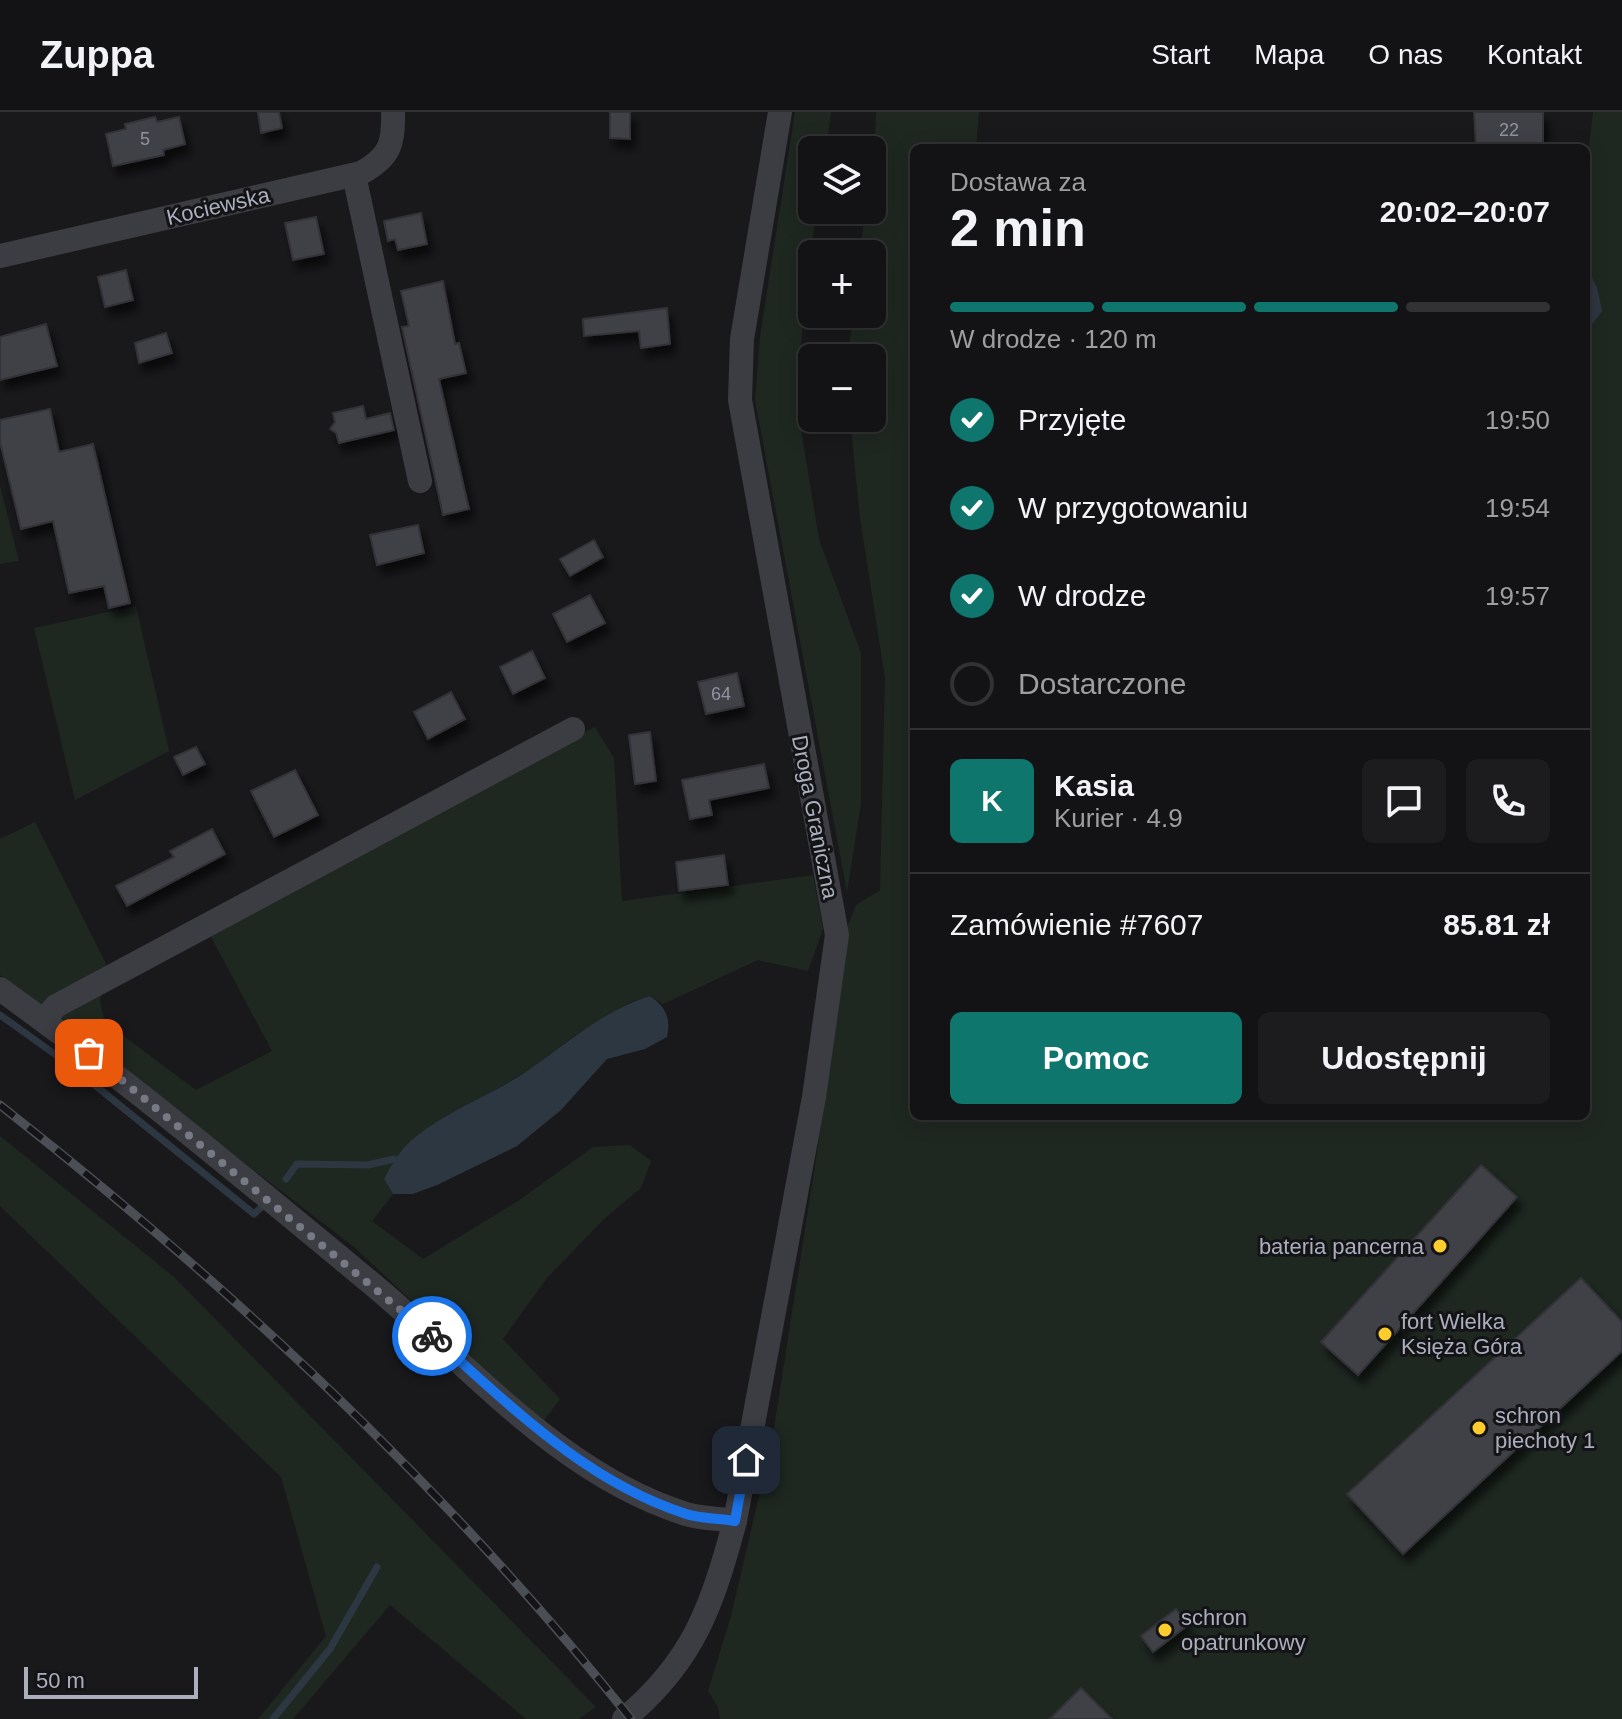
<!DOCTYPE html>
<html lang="pl">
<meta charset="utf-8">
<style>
body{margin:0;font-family:Helvetica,sans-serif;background:#1c1c1e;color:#f1f3f6;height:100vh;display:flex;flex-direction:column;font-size:30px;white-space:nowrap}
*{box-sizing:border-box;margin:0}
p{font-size:26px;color:#9d9ea0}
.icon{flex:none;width:44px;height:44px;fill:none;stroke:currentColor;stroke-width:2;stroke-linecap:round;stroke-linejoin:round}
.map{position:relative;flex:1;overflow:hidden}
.details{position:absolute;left:910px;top:32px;width:680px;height:976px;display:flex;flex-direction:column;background:#131315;border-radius:12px;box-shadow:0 4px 20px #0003,0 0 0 2px #323234}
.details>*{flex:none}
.controls{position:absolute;left:798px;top:24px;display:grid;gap:16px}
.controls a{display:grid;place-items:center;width:88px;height:88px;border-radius:12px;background:#131315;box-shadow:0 4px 20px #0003,0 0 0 2px #323234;font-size:40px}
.scale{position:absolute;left:24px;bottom:20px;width:174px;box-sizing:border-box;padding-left:8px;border:4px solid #aaaebd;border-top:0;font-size:22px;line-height:28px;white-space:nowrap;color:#aaaebd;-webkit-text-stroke:6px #141417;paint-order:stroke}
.pin{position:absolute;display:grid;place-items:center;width:68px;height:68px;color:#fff;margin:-34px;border-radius:16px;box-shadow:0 4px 12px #0006}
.courier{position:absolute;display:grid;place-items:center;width:80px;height:80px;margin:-40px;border:6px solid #1a73e8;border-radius:50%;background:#fff;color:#222;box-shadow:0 2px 10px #0007}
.head em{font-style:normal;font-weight:700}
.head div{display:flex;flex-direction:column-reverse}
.head{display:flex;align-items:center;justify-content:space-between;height:136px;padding:0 40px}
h1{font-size:52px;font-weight:700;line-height:60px}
.bar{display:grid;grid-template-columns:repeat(4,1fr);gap:12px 8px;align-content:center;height:96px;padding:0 40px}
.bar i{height:10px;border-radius:6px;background:#323234}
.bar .selected{background:#0f766e}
.bar p{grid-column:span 4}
.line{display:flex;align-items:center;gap:20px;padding:0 40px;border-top:2px solid #323234}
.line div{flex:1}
.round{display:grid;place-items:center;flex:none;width:84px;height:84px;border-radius:12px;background:#1c1c1e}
ol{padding:0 40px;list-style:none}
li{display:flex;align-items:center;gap:24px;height:88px}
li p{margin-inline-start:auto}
li .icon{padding:8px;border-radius:50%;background:#0f766e;color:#fff;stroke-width:4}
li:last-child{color:#9d9ea0}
li i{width:44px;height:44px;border:4px solid #323234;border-radius:50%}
.button{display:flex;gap:16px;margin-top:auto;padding:16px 40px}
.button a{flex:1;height:92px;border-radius:12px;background:#0f766e;color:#fff;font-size:32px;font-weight:700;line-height:92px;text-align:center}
.button a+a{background:#1c1c1e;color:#f1f3f6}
header{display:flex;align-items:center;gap:48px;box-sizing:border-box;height:112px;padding:0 40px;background:#131315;border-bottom:2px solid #323234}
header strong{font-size:38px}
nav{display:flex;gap:44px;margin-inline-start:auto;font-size:28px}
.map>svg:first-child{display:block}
.green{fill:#1e2821}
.water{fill:#2d3742}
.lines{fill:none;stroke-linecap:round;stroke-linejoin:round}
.stream{stroke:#2d3742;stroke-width:7}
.building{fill:#404147;stroke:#333338;stroke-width:2;filter:url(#shadow)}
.minor{stroke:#3c3c43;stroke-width:24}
.rail-casing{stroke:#4c4e56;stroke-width:9}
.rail{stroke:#141417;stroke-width:6;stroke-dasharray:18;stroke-linecap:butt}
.done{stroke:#777a85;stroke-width:8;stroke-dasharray:0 14.4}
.route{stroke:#1a73e8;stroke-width:10}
.poi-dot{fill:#ffcc2e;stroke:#141417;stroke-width:3}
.labels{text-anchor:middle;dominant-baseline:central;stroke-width:6;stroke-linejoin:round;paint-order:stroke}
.number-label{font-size:18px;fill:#9093a0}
.street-label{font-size:22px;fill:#aaaebd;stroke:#141417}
.poi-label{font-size:22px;fill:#aaaebd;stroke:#141417;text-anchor:start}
</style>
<header>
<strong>Zuppa</strong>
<nav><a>Start</a><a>Mapa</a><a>O nas</a><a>Kontakt</a></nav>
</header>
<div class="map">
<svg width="1622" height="1607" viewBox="0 0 1622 1607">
<defs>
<filter id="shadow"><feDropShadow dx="5" dy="9" stdDeviation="4" flood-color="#0009"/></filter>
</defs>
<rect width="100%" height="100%" fill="#19191c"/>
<g class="green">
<polygon points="795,0 831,0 826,38 812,38 812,98 817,98 805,175 797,293 819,427 861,541 861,692 847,780 755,288 760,225"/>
<polygon points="876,0 979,0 976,36 914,36 914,1004 1586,1004 1586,60 1593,0 1622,0 1622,1607 720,1607 718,1595 708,1579 731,1504 772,1329 818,1034 835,889 830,859 856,793 880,778 885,566 860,406 850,306 872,306 872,246 848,246 853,202 872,202 872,142 860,142 865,98 872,98"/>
<polygon points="0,374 19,449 0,452"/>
<polygon points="136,494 169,639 75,688 34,516"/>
<polygon points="595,615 614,646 622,789 813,763 823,817 808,859 758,848 663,892 650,884 631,890 574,924 530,957 413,1027 384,1067 393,1082 372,1109 423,1147 518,1089 593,1035 630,1033 651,1049 641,1076 604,1107 547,1166 503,1227 560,1287 542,1311 354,1135 0,863 0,727 35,710 106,852 100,889 105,910 196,978 272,939 208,819"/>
<polygon points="0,1024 174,1165 596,1595 579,1607 526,1607 390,1493 293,1607 258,1607 326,1524 281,1365 0,1094"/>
</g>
<g class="water">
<polygon points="1586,156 1597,175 1602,199 1586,220"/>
<path d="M650 884C666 895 671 906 667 925L645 937 607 947 561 998 517 1034 437 1073 413 1082H393L384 1067C392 1052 400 1038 413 1027 447 998 493 983 530 957 568 930 605 898 650 884Z"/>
</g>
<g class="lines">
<g class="stream">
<polyline points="0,903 70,953 254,1102 266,1091"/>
<polyline points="286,1067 297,1052 368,1053 394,1047"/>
<polyline points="273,1607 330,1537 377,1455"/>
</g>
</g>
<g class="building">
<polygon points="258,0 279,0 282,16 261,21"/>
<polygon points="610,0 630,0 630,27 610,26"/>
<polygon points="1474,0 1543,0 1543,36 1476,36"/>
<polygon points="155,5 157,10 179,5 185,32 163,38 164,43 113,54 106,22 126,17 125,12"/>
<polygon points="421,101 427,132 398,138 395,127 388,129 384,109"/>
<polygon points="316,105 324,142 293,148 285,111"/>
<polygon points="126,158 133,188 105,195 98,165"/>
<polygon points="443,169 455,232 459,231 466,261 439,267 469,397 443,403 402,215 409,214 401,179"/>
<polygon points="667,196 670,232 641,236 639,219 584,224 583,207"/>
<polygon points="46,212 57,254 0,268 0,225"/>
<polygon points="166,221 172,241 139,251 135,231"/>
<polygon points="363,294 366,307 390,301 394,318 339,331 336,321 330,317 335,310 333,301"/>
<polygon points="50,297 59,340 93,332 130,491 109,496 104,474 69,481 53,409 21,417 0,330 0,308"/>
<polygon points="418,413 424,441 377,453 370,423"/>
<polygon points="594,428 603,445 570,464 560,447"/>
<polygon points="590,483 605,511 567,530 553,502"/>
<polygon points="532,539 545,566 513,582 500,555"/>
<polygon points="737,561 744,594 706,602 698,570"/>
<polygon points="451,580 465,607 428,627 414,600"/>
<polygon points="650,620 656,669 635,672 629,623"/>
<polygon points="196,635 205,652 183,663 174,645"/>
<polygon points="764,652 769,676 709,688 712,703 690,707 682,668"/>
<polygon points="295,658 318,703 274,725 251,679"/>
<polygon points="212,717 225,742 127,794 116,774 174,745 170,739"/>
<polygon points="724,743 728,773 679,779 676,750"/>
<polygon points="1481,1053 1517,1085 1358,1263 1321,1230"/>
<polygon points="1581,1166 1622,1210 1622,1239 1403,1442 1347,1382"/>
<polygon points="1176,1497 1188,1513 1153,1540 1141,1524"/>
<polygon points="1081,1576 1112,1607 1050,1607"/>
</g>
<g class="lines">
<g class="minor">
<polyline points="354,63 420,369"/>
<path d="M0 144 361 61C390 45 394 32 393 0"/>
<path d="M0 877C128 969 249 1070 371 1171 470 1253 559 1362 686 1402 701 1407 719 1406 735 1409"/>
<polyline points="44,908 56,894 573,617"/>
<path d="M624 1607C694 1549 712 1494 735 1409L814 985 837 823 740 288 742 227 780 0"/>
</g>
<g class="rail-casing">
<path id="rail" d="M0 993C231 1174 448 1377 631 1607"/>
</g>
<use href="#rail" class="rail"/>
</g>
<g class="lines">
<polyline class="done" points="89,941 432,1224"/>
<path class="route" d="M432 1224C510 1293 584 1369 686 1402 701 1407 719 1406 735 1409L746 1348"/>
</g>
<g class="poi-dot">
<circle cx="1440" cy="1134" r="8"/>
<circle cx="1385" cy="1222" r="8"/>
<circle cx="1479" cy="1316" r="8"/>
<circle cx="1165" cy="1518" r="8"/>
</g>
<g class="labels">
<g class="number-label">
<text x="1509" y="18">22</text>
<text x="145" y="27">5</text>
<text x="721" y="582">64</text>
</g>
<g class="street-label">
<text transform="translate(218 94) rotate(-13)">Kociewska</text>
<text transform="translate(815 705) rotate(79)">Droga Graniczna</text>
</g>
<g class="poi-label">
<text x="1424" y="1134" text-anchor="end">bateria pancerna</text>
<text x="1401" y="1209">fort Wielka<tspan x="1401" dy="25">Księża Góra</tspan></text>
<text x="1495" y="1303">schron<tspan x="1495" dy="25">piechoty 1</tspan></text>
<text x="1181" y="1505">schron<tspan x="1181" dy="25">opatrunkowy</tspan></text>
</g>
</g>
</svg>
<div class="controls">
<a><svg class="icon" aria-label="layers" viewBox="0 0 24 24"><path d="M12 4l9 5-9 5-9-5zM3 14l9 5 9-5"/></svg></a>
<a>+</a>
<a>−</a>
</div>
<div class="scale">50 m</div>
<div class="pin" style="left:89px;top:941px;background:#ea580c"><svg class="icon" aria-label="bag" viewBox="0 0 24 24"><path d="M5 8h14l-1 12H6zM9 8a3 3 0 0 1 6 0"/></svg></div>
<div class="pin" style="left:746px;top:1348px;background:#1f2937"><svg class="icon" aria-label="home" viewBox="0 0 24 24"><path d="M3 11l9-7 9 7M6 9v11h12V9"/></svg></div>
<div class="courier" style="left:432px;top:1224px"><svg class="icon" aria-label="bike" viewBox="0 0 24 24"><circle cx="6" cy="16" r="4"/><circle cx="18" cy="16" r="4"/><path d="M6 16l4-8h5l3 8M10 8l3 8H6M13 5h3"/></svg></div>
<section class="details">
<div class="head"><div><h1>2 min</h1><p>Dostawa za</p></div><em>20:02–20:07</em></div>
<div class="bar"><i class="selected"></i><i class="selected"></i><i class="selected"></i><i></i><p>W drodze · 120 m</p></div>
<ol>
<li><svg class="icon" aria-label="check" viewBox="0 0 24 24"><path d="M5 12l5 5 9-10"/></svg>Przyjęte<p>19:50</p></li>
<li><svg class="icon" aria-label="check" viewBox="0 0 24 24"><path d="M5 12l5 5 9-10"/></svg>W przygotowaniu<p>19:54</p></li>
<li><svg class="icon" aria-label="check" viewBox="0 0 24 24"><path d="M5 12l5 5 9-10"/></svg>W drodze<p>19:57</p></li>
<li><i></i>Dostarczone</li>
</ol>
<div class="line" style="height:144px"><b class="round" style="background:#0f766e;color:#fff">K</b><div><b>Kasia</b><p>Kurier · 4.9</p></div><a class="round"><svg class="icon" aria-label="chat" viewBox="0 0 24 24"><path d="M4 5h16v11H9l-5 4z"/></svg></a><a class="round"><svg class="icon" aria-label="phone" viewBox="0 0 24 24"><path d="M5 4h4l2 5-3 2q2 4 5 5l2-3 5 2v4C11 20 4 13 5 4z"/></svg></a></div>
<div class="line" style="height:104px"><div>Zamówienie #7607</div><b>85.81 zł</b></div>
<div class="button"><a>Pomoc</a><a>Udostępnij</a></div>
</section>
</div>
